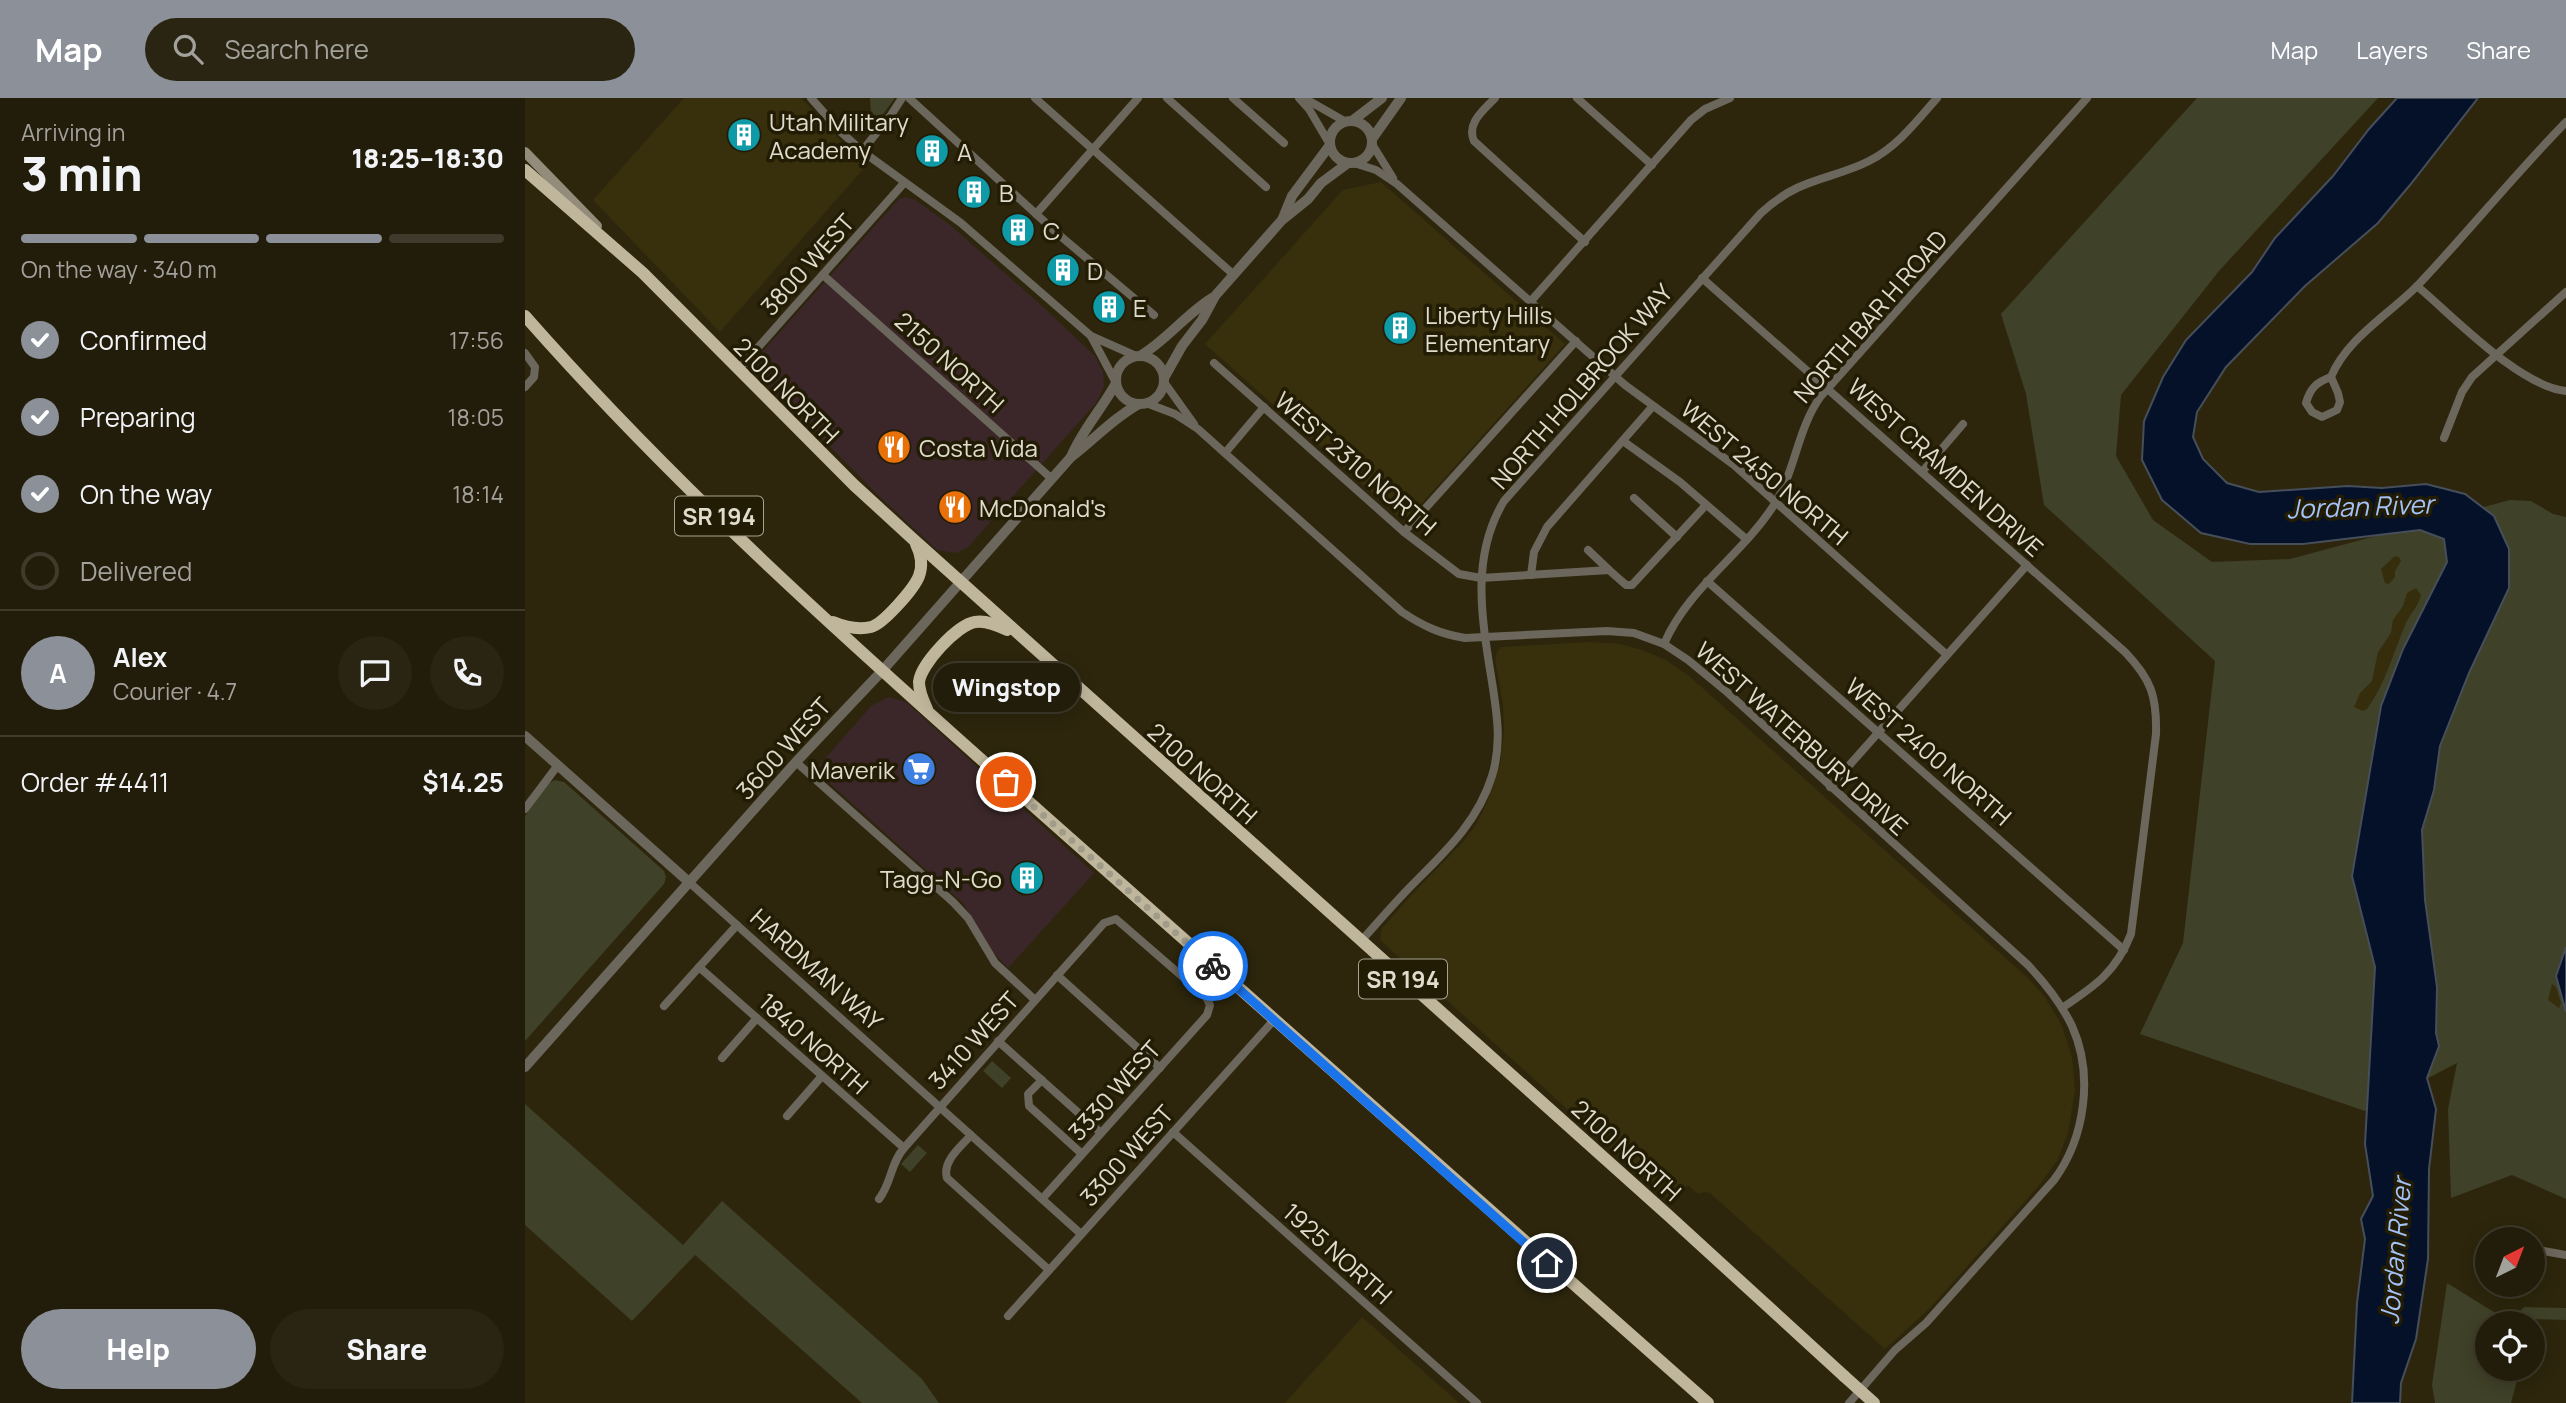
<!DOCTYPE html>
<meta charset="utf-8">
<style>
body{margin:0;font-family:Manrope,sans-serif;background:#2a2513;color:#f1f3f6;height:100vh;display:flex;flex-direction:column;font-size:26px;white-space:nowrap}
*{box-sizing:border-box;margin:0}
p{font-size:23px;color:#a2a19c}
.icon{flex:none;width:38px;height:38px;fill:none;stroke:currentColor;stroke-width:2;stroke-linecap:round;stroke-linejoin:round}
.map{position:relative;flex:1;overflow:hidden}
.side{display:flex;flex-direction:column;background:#221c0a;width:525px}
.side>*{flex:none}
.needle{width:46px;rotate:42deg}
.tools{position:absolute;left:1950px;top:1129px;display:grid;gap:14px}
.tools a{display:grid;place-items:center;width:70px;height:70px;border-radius:50%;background:#221c0a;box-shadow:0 4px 18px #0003,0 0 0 2px #3f3a2b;font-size:35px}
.pin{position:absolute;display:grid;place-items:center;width:60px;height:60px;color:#fff;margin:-30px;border:4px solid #fff;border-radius:50%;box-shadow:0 2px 7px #0007}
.courier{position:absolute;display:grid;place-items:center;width:70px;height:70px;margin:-35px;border:5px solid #1a73e8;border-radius:50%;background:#fff;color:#222;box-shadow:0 2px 9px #0007}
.bubble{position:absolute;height:49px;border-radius:24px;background:#221c0a;box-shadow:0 4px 18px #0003,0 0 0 2px #3f3a2b;font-size:23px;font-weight:800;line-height:49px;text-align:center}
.headline em{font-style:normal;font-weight:800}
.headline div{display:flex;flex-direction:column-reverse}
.headline{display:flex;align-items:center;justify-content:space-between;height:119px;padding:0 21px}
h1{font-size:46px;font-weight:800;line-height:52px}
.bar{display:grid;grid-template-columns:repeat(4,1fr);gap:10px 7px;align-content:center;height:84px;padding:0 21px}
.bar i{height:9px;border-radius:5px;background:#3f3a2b}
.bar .active{background:#8c9099}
.bar p{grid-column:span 4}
.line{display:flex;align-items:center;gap:18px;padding:0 21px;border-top:2px solid #3f3a2b}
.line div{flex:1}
.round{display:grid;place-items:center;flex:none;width:74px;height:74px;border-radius:37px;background:#2a2513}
ol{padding:0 21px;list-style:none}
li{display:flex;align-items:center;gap:21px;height:77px}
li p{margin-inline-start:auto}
li .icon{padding:7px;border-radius:50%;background:#8c9099;color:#fff;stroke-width:4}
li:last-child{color:#a2a19c}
li i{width:38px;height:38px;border:4px solid #3f3a2b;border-radius:50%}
.cta{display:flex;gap:14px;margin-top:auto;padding:14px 21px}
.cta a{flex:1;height:80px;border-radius:42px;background:#8c9099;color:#fff;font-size:28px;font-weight:800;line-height:80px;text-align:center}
.cta a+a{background:#2a2513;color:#f1f3f6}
header{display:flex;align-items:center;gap:42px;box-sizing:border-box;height:98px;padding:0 35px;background:#8c9099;color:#fff}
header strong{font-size:33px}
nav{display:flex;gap:38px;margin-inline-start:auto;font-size:24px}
.search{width:490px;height:63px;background:#2a2513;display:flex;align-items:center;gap:18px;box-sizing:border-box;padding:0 24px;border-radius:38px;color:#a2a19c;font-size:26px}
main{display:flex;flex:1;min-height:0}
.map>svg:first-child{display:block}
.commercial{fill:#3b272a}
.built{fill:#382f0d}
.green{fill:#3f4128}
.sand{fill:#352d0c}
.water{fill:#041129;stroke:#464e5a;stroke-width:2}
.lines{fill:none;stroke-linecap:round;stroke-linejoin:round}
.minor{stroke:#6c675c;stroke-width:8}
.tertiary{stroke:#6c675c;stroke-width:10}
.secondary{stroke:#938c7a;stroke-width:10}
.trunk{stroke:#c0b69c;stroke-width:12}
.trunk-bridge{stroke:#c0b69c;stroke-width:12}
.done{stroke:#a19c8a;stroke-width:7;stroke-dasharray:0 12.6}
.route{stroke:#1a73e8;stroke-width:9}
.labels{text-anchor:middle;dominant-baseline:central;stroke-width:7;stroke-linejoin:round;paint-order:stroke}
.shield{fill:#231c04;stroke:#a7a291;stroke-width:2}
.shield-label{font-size:23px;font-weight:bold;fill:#e0dccd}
.poi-label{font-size:24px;fill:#e0dccd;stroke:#231c04;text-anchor:start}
.street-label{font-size:24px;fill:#e0dccd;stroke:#231c04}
.water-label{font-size:26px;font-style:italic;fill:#a3c2f8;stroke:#231c04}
</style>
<header>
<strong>Map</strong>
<div class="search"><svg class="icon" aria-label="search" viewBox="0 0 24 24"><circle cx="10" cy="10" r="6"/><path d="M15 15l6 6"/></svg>Search here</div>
<nav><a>Map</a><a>Layers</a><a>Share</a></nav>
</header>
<main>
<section class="side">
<div class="headline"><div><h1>3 min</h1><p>Arriving in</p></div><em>18:25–18:30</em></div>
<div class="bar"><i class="active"></i><i class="active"></i><i class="active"></i><i></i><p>On the way · 340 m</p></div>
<ol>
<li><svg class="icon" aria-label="check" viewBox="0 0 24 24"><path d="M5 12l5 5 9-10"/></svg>Confirmed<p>17:56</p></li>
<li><svg class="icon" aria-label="check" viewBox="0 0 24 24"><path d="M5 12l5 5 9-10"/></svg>Preparing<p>18:05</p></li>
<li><svg class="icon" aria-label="check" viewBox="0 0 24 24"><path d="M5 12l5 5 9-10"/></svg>On the way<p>18:14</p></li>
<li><i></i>Delivered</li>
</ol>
<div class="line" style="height:126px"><b class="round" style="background:#8c9099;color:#fff">A</b><div><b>Alex</b><p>Courier · 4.7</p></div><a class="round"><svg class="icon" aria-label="chat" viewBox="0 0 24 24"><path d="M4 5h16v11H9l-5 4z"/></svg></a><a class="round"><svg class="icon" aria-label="phone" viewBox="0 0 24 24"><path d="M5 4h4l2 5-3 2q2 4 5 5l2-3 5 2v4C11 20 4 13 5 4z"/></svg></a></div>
<div class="line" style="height:91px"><div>Order #4411</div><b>$14.25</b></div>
<div class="cta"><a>Help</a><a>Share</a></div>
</section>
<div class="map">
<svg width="2041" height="1305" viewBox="0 0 2041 1305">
<rect width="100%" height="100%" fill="#2d260d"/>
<g class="commercial">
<polygon points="381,99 390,102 424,126 516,207 570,258 578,274 579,289 571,305 443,449 431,455 412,452 354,398 230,273 231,261 374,101"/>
<polygon points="364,599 381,604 569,775 483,870 467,853 438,805 290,672 346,608"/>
</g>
<g class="built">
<polygon points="159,0 276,0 340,69 195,234 68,102"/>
<polygon points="856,84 1040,246 880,424 680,246 818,92"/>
<polygon points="1066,544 1095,546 1117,552 1141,562 1164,578 1503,880 1520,899 1537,928 1547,959 1550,992 1543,1035 1532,1063 1512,1090 1404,1211 1360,1251 1185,1095 1180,1094 1173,1096 1163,1087 1152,1099 1141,1100 855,842 857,830 891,792 938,744 951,727 963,702 975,666 979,634 978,606 970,562 972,553 977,549"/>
<polygon points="837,1219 934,1305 760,1305"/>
</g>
<g class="green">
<polygon points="345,0 370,0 347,31 342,26 346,16"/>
<polygon points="1672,0 1853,0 1694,173 1596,297 1591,358 1628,422 1687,464 1765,461 1985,402 2006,403 2028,416 2041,419 2041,1101 1987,1077 1926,1100 1923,1011 1932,965 1840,1013 1615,936 1658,845 1690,563 1519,407 1501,296 1476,216"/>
<polygon points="30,682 39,684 139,773 141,779 139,786 0,943 0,718 24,685"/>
<polygon points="467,963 486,980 477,990 458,973"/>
<polygon points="0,1006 158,1147 197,1103 397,1281 414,1305 337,1305 170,1157 107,1223 0,1127"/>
<polygon points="393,1047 402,1055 385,1074 376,1066"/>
<polygon points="1922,1185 1985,1224 1999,1209 2041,1210 2041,1222 2007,1221 2006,1225 1962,1225 1962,1270 1995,1271 1986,1305 1910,1305 1907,1287"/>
</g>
<g class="sand">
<polygon points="1870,458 1874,459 1876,463 1870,473 1870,479 1864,486 1860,485 1856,471"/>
<path d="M1891 490 1896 497C1892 511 1886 514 1881 525 1868 555 1861 585 1842 611L1838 613 1829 609 1835 595 1847 583 1853 554 1866 535 1868 522 1878 508 1882 495Z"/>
<polygon points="2027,886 2031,889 2036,905 2034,910 2023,902"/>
</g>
<g class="water">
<polygon points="1872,0 1953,0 1885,87 1853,125 1780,188 1701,269 1672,314 1668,339 1678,361 1702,385 1734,394 1823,388 1857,390 1901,386 1940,396 1969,418 1984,451 1984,490 1944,575 1915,648 1909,692 1897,732 1900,802 1912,889 1911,935 1914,948 1902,980 1911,1011 1904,1071 1903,1161 1891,1241 1876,1285 1875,1305 1827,1305 1832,1205 1840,1141 1836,1121 1848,1098 1840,1046 1850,869 1827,778 1856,608 1878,551 1922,464 1919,441 1895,432 1778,446 1725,446 1676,435 1637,402 1617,362 1619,323 1638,279 1661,242 1727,174 1750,140 1808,78 1844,31"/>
<polygon points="2041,849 2041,914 2031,878"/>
</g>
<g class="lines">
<g class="minor">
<polyline points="286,0 316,34 337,53 436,125 566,238 590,283"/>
<polyline points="384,0 533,136 629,217"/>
<polyline points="510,0 709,177"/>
<polyline points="642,0 741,89"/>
<polyline points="708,0 759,45"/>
<polyline points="774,0 784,11 804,45"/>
<polyline points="779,0 821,24"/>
<path d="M970 0C959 12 941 25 949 43L1060 144"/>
<polyline points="1052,0 1127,67"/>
<polyline points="847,46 868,80"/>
<polyline points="337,53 366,17 377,0"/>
<polyline points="829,65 851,72 872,86 1100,287 1209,367 1422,557"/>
<polyline points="511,116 613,0"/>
<polyline points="298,177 527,381"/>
<path d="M1177 180 1600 554C1626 581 1632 598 1631 636L1606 836C1591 874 1570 888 1537 910"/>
<path d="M1892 188C1929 219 1994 288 2041 293"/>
<polyline points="1006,203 1166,22 1180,11 1205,0"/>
<polyline points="566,238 611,258"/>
<polyline points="0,255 10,269 9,279 0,289"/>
<polyline points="689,265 879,434 934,476 956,480 1084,472 1101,487 1107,487 1181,407"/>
<polyline points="213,272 379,85"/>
<path d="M1806 279 1813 295 1815 304 1812 312 1797 319 1787 314 1781 305C1785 290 1792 284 1806 279 1822 240 1865 216 1894 186 1944 133 1990 76 2041 24"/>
<polyline points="639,284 669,326"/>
<path d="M621 305 650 316 673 331 877 514C898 528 915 536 940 540L1082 533 1109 535 1139 546 1163 562 1202 594 1503 867C1520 885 1536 905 1547 928 1569 977 1560 1040 1529 1082L1401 1225 1370 1252 1324 1305"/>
<polyline points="1919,340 1937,294 1947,279 2041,194"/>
<polyline points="1098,343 1155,384 1220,440"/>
<polyline points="700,355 739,309"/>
<polyline points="1397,374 1438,326"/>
<polyline points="1109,400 1152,439"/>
<polyline points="879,434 1051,243"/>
<polyline points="1063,452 1084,472"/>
<polyline points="1006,477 1009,454 1022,429 1128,308"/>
<polyline points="1182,483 1599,852"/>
<path d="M1139 546C1163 490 1217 457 1249 407 1271 372 1272 331 1296 298L1562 0"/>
<polyline points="271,664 428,804 443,820 470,865 510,902"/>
<polyline points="1305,689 1502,467"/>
<polyline points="0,711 33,667"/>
<polyline points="165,785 556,1136"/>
<path d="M836 843C854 823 871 803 890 784 922 752 953 723 967 678 977 646 972 616 967 584 957 522 945 459 979 403L1236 115C1247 105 1259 96 1272 90 1295 79 1321 75 1344 63 1372 49 1391 24 1412 0"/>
<polyline points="174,869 379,1050"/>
<polyline points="532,877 635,970"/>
<polyline points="139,908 212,827"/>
<polyline points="473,943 576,1035"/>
<polyline points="197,960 232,920"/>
<polyline points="517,982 503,996 504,1008 557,1056"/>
<polyline points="262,1018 297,978"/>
<polyline points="648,1034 952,1305"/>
<path d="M446 1037C435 1050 417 1063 422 1080L524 1172"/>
<path d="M354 1101C367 1084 365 1066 379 1050L579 825 591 821 681 899 685 907 682 917 517 1101"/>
<polyline points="2007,1151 2041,1157"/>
<polyline points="483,1218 749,922"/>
</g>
<g class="tertiary">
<circle cx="826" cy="44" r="21"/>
<polyline points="827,23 857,0"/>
<polyline points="847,41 876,0"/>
<polyline points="758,120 767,98 805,47"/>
<circle cx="615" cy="282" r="24"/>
<path d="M615 258C642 242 660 217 687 200"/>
<polyline points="639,280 657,248 677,222 690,198 757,122 783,101 796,85 823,65"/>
<path d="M546 359C557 332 577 311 591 285"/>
<polyline points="0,638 165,785"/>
<path d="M0 969 271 664 357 573 546 359C570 341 588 320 614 306"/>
</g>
<polyline class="secondary" points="0,54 72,128"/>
<g class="trunk">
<polyline points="0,72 118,175 329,387 389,442 1144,1118 1319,1278"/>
<path d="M0 218C167 408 359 575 548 743 759 931 970 1119 1183 1305"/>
<path d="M308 524C320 529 333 532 346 529 358 526 389 491 394 478 398 467 396 456 391 446"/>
<path d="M402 611C398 602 394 594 394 584 396 566 432 527 450 524 461 522 472 527 482 532"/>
</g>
<polyline class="trunk-bridge" points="1319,1278 1349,1305"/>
</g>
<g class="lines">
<polyline class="done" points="481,684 688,868"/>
<polyline class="route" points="688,868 1022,1165"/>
</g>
<defs>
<g id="building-disc" transform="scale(1.75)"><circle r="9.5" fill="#0f9aa8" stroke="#231c04"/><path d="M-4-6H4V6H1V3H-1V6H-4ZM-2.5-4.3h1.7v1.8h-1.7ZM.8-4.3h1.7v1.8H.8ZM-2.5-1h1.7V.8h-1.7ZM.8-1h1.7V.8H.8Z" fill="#fff"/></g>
<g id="restaurant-disc" transform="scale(1.75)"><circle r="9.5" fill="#e8710a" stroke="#231c04"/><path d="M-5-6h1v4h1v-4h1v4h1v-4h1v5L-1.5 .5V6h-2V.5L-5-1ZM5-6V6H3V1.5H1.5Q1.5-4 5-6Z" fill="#fff"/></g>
<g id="supermarket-disc" transform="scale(1.75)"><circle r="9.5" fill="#3f7fe0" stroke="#231c04"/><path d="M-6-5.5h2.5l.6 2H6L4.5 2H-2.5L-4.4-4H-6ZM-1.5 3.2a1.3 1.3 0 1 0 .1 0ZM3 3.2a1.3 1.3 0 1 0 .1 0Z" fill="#fff"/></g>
</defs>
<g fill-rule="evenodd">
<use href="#building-disc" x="219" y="37"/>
<use href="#building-disc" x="407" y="53"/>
<use href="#building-disc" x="449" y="94"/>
<use href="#building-disc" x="493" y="132"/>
<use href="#building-disc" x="538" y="172"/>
<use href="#building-disc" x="584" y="209"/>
<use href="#building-disc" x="875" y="230"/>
<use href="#restaurant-disc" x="369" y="349"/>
<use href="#restaurant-disc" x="430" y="409"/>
<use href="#supermarket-disc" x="394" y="671"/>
<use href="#building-disc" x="502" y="780"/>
</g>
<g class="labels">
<g class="shield">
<rect x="150" y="398.5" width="88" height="39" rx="5"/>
<rect x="834" y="861.5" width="88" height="39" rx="5"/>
</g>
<g class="shield-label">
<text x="194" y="418">SR 194</text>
<text x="878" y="881">SR 194</text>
</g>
<g class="poi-label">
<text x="244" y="23">Utah Military<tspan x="244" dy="28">Academy</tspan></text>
<text x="432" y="53">A</text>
<text x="474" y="94">B</text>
<text x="518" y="132">C</text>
<text x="562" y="172">D</text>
<text x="608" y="209">E</text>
<text x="900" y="216">Liberty Hills<tspan x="900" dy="28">Elementary</tspan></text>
<text x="394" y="349">Costa Vida</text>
<text x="454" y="409">McDonald's</text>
<text x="370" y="671" text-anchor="end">Maverik</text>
<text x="477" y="780" text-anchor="end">Tagg-N-Go</text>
</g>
<g class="street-label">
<text transform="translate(282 166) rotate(-48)">3800 WEST</text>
<text transform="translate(1345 218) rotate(-49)">NORTH BAR H ROAD</text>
<text transform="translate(425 264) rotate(42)">2150 NORTH</text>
<text transform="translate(1056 288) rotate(-49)">NORTH HOLBROOK WAY</text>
<text transform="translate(262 292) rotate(45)">2100 NORTH</text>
<text transform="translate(831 365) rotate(41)">WEST 2310 NORTH</text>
<text transform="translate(1421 369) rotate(42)">WEST CRAMDEN DRIVE</text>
<text transform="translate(1240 374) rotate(40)">WEST 2450 NORTH</text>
<text transform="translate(1277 640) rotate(42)">WEST WATERBURY DRIVE</text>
<text transform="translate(258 650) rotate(-48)">3600 WEST</text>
<text transform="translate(1404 653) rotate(41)">WEST 2400 NORTH</text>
<text transform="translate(678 675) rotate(42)">2100 NORTH</text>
<text transform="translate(292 871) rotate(42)">HARDMAN WAY</text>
<text transform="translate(448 942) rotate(-48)">3410 WEST</text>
<text transform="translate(289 945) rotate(42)">1840 NORTH</text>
<text transform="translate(589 992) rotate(-48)">3330 WEST</text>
<text transform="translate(1102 1052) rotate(42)">2100 NORTH</text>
<text transform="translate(601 1057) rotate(-48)">3300 WEST</text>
<text transform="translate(813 1155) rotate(42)">1925 NORTH</text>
</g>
<g class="water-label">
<text transform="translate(1835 408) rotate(-2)">Jordan River</text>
<text transform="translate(1870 1153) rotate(-85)">Jordan River</text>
</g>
</g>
</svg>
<div class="tools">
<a><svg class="needle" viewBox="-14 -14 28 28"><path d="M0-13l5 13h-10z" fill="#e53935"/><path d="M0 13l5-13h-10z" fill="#a2a19c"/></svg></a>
<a><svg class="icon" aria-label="locate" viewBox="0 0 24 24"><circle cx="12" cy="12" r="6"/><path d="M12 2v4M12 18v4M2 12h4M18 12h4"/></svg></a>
</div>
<div class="pin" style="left:481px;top:684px;background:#ea580c"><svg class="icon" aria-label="bag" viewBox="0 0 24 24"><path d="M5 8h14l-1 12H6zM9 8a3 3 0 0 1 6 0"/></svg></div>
<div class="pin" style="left:1022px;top:1165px;background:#1f2937"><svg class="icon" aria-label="home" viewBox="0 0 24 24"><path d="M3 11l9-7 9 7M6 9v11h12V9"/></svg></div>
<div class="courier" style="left:688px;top:868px"><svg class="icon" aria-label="bike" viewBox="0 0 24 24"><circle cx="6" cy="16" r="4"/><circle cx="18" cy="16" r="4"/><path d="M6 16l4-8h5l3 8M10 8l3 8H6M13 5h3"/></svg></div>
<div class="bubble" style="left:408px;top:565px;width:147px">Wingstop</div>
</div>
</main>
